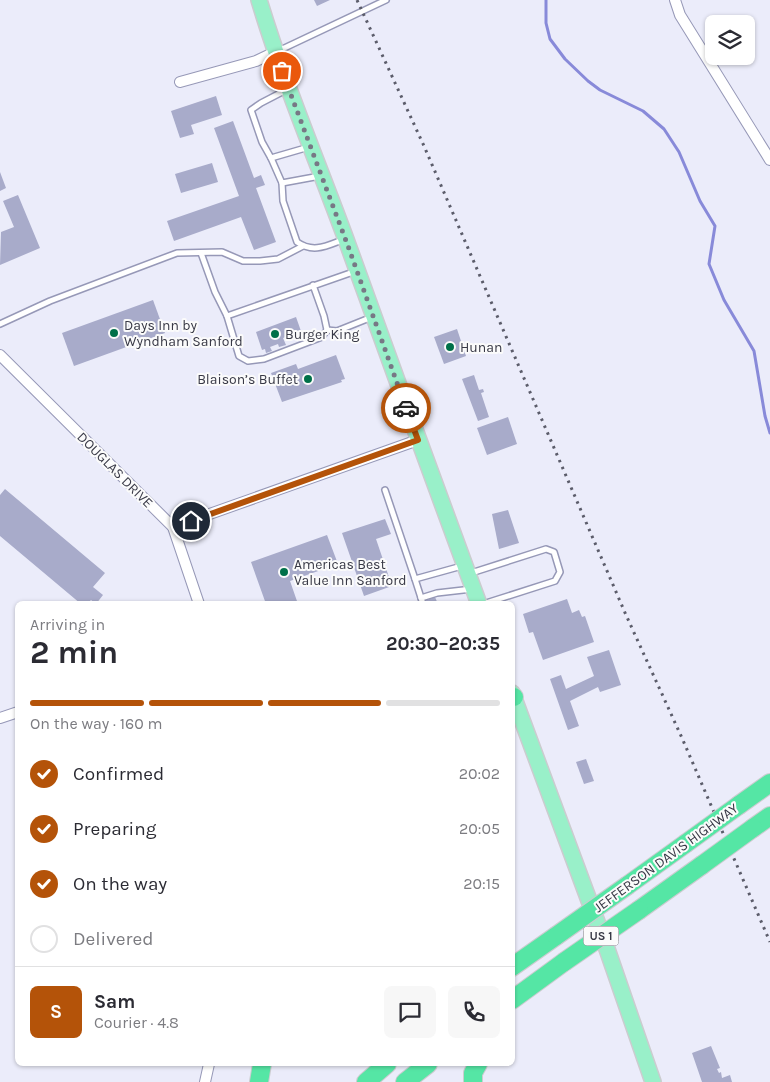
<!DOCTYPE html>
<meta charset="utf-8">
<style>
body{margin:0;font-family:Karla,sans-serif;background:#f7f7f7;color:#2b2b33;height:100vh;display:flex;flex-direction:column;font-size:19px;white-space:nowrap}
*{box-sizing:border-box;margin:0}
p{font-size:16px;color:#7c7c81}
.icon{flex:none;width:28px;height:28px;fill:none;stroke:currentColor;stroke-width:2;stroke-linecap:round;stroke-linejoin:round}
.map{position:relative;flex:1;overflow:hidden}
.drawer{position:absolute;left:15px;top:601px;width:500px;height:465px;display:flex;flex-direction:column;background:#fff;border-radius:8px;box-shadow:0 1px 4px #0004}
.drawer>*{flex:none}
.controls{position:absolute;left:705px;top:15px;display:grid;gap:10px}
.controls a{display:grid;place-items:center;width:50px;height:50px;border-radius:8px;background:#fff;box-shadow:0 1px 4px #0004;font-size:25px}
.pin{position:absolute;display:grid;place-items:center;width:42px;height:42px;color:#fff;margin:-21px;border:2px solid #fff;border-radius:50%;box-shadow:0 1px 5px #0007}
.courier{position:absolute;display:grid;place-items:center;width:50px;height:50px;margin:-25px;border:4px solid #b45309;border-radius:50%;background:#fff;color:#222;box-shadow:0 1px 6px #0007}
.headline em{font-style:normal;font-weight:700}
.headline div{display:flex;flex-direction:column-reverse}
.headline{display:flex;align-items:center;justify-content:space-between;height:85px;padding:0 15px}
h1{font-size:32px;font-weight:700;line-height:38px}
.bar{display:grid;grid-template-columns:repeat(4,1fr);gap:8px 5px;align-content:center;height:60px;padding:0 15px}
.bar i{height:6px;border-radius:4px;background:#e1e1e2}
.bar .active{background:#b45309}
.bar p{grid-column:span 4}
.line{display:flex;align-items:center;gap:12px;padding:0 15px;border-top:1px solid #e1e1e2}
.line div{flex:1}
.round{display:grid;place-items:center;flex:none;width:52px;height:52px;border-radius:8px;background:#f7f7f7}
ol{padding:0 15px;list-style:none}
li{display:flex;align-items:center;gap:15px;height:55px}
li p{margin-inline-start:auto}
li .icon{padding:5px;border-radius:50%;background:#b45309;color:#fff;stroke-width:4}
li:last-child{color:#7c7c81}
li i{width:28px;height:28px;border:2px solid #e1e1e2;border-radius:50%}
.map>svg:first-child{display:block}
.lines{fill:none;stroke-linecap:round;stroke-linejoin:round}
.stream{stroke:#888ad9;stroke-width:3}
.building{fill:#a8abca}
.service-casing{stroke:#9698b7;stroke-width:8}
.minor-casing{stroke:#9698b7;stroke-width:12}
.primary-casing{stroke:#cbcccf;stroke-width:18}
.motorway-casing{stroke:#cbcccf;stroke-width:20}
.service{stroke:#fff;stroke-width:5}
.minor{stroke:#fff;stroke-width:10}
.primary{stroke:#99f0c9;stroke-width:15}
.motorway{stroke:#55e6a5;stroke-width:18}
.rail{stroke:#5b5c6a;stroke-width:3;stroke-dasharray:2.5 5;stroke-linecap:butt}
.motorway-bridge-casing{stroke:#cbcccf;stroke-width:20;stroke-linecap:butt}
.motorway-bridge{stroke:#55e6a5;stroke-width:18}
.done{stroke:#777885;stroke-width:5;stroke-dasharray:0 9}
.route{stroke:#b45309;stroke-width:6}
.poi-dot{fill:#007049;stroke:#fbfbfb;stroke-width:2}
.labels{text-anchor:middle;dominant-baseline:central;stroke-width:4;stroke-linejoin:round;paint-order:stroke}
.shield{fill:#fbfbfb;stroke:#72737c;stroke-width:1}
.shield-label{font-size:12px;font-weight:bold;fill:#383946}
.poi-label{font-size:14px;fill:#383946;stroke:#fbfbfb;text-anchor:start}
.street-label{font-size:14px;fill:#383946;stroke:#fbfbfb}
</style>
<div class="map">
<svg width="770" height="1082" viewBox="0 0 770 1082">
<rect width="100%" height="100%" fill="#ebecfa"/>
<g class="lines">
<polyline class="stream" points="546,0 546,23 550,39 565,59 588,81 600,90 643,111 664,129 679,152 700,201 715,226 709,264 724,300 754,351 765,416 770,433"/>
</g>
<g class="building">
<polygon points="314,0 330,0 317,6"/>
<polygon points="216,96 222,115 191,125 194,134 180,138 171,111"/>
<polygon points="233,121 254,178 261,175 265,185 256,188 276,242 254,250 241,217 174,241 167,221 239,196 214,128"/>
<polygon points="212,163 218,182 181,193 175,174"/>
<polygon points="0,172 6,188 0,191"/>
<polygon points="18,195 40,248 0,265 1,232 14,227 3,201"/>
<polygon points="153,300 165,333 74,366 62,333"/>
<polygon points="296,317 302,334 299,335 298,333 283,338 286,345 279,347 278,344 270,347 272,351 266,353 265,349 262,350 256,332"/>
<polygon points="457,329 466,356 444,364 434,337"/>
<polygon points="336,355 345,379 341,380 342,382 282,402 271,373 296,364 298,369"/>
<polygon points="474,375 479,390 483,389 484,392 481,393 489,417 478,421 462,379"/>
<polygon points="508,417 517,444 487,455 477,428"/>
<polygon points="5,489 105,573 93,587 103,595 96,604 91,600 87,604 81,604 0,536 0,495"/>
<polygon points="508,510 519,543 499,549 492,514"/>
<polygon points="385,519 391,534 376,539 392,586 364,596 342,533"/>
<polygon points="327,535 338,564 290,581 298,604 266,604 251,562"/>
<polygon points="435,597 438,604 425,604 424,601"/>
<polygon points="567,599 572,613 579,610 582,617 585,616 594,642 543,660 533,632 529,633 523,614"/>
<polygon points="609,650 621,685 600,692 598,687 570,701 579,726 568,730 550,679 561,675 566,689 594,676 587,657"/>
<polygon points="586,759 594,781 584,784 576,762"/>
<polygon points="711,1046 720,1068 717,1069 719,1073 721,1072 722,1078 730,1075 732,1082 702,1082 692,1053"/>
</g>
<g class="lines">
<g class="service-casing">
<g id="service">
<polyline points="278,51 386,0"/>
<polyline points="288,89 261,103 251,110 262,142 271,158 309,147"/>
<polyline points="271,158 282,183 320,176"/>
<path d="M282 183 283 201 297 242C314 254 328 245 345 239"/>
<polyline points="201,253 215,292 227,316"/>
<polyline points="313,285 324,316 327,330 322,337 264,359 248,361 239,356 227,316 356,271"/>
<polyline points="0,324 50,301 177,253 222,252 243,261 260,261 278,259 303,246"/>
<polyline points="327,330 337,331 372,317"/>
<polyline points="385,490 415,579 462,566"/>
<polyline points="471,573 546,549 554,552 560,572 555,581 483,604"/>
<polyline points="415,579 423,604"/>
<polyline points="421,598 437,593 472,589"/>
</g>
</g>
<g class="minor-casing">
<g id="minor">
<polyline points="675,0 680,15 770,160"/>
<polyline points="180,82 256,61 275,52"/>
<polyline points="0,355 173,527 199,604"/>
<polyline points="173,527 418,440"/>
<polyline points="0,718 18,712"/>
<polyline points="205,1082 209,1064"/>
</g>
</g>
<g class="primary-casing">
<g id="primary">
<path d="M259 0C284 83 318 163 348 245 391 365 435 484 479 604"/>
<polyline points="512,693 607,949 653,1082"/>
</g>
</g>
<g class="motorway-casing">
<g id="motorway">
<polyline points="512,697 514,697"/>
<polyline points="739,805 770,783"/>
<polyline points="753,828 770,816"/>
<polyline points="628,885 685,844"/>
<polyline points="639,910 702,865"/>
<polyline points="512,967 556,936"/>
<polyline points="512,1000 564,962"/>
<polyline points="259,1082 262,1064"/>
<polyline points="366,1082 387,1064"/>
<polyline points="405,1082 428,1064"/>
<polyline points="473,1082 473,1073 478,1064"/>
</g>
</g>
<use href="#service" class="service"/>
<use href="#minor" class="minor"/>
<use href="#primary" class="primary"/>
<use href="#motorway" class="motorway"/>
<polyline class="rail" points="357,0 424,146 626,615 682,738 770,942"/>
<g class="motorway-bridge-casing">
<g id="motorway-bridge">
<polyline points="685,844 739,805"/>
<polyline points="702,865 753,828"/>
<polyline points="556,936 628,885"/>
<polyline points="564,962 639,910"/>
</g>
</g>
<use href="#motorway-bridge" class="motorway-bridge"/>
</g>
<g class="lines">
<polyline class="done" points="282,71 348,246 406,408"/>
<polyline class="route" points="191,521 418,440 406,408"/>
</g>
<g class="poi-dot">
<circle cx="114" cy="333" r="5"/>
<circle cx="275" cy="334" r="5"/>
<circle cx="450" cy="347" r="5"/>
<circle cx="308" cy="379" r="5"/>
<circle cx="284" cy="572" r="5"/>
</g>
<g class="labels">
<rect class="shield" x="583.5" y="926.5" width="35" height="19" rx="4"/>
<g class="shield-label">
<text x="601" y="936">US 1</text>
</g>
<g class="poi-label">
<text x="124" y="325">Days Inn by<tspan x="124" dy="16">Wyndham Sanford</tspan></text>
<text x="285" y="334">Burger King</text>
<text x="460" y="347">Hunan</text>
<text x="298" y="379" text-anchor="end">Blaison’s Buffet</text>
<text x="294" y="564">Americas Best<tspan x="294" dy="16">Value Inn Sanford</tspan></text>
</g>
<g class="street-label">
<text transform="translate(115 470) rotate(45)">DOUGLAS DRIVE</text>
<text transform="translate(666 858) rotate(-36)">JEFFERSON DAVIS HIGHWAY</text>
</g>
</g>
</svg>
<div class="controls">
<a><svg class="icon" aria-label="layers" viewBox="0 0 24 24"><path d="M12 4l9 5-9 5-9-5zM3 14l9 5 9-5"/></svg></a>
</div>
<div class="pin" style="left:282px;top:71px;background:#ea580c"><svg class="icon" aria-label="bag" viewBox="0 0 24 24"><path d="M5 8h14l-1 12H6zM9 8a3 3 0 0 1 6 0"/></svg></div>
<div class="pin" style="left:191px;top:521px;background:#1f2937"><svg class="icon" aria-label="home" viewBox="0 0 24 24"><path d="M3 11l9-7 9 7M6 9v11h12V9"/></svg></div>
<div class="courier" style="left:406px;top:408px"><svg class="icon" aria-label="car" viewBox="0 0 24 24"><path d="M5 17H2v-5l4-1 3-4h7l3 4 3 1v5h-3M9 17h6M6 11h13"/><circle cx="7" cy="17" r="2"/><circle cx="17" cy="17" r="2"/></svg></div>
<section class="drawer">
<div class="headline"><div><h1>2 min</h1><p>Arriving in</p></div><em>20:30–20:35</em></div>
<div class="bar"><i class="active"></i><i class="active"></i><i class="active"></i><i></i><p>On the way · 160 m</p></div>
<ol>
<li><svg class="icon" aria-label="check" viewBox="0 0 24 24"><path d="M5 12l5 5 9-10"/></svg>Confirmed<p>20:02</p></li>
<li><svg class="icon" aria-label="check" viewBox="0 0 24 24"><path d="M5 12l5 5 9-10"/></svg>Preparing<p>20:05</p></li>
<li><svg class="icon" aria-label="check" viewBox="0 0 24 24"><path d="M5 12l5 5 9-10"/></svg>On the way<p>20:15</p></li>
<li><i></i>Delivered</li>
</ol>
<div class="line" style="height:90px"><b class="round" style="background:#b45309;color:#fff">S</b><div><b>Sam</b><p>Courier · 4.8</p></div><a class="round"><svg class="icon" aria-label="chat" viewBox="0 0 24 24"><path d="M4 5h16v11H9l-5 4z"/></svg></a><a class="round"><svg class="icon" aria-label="phone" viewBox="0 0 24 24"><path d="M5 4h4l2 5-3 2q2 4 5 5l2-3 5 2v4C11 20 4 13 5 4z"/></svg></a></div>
</section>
</div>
